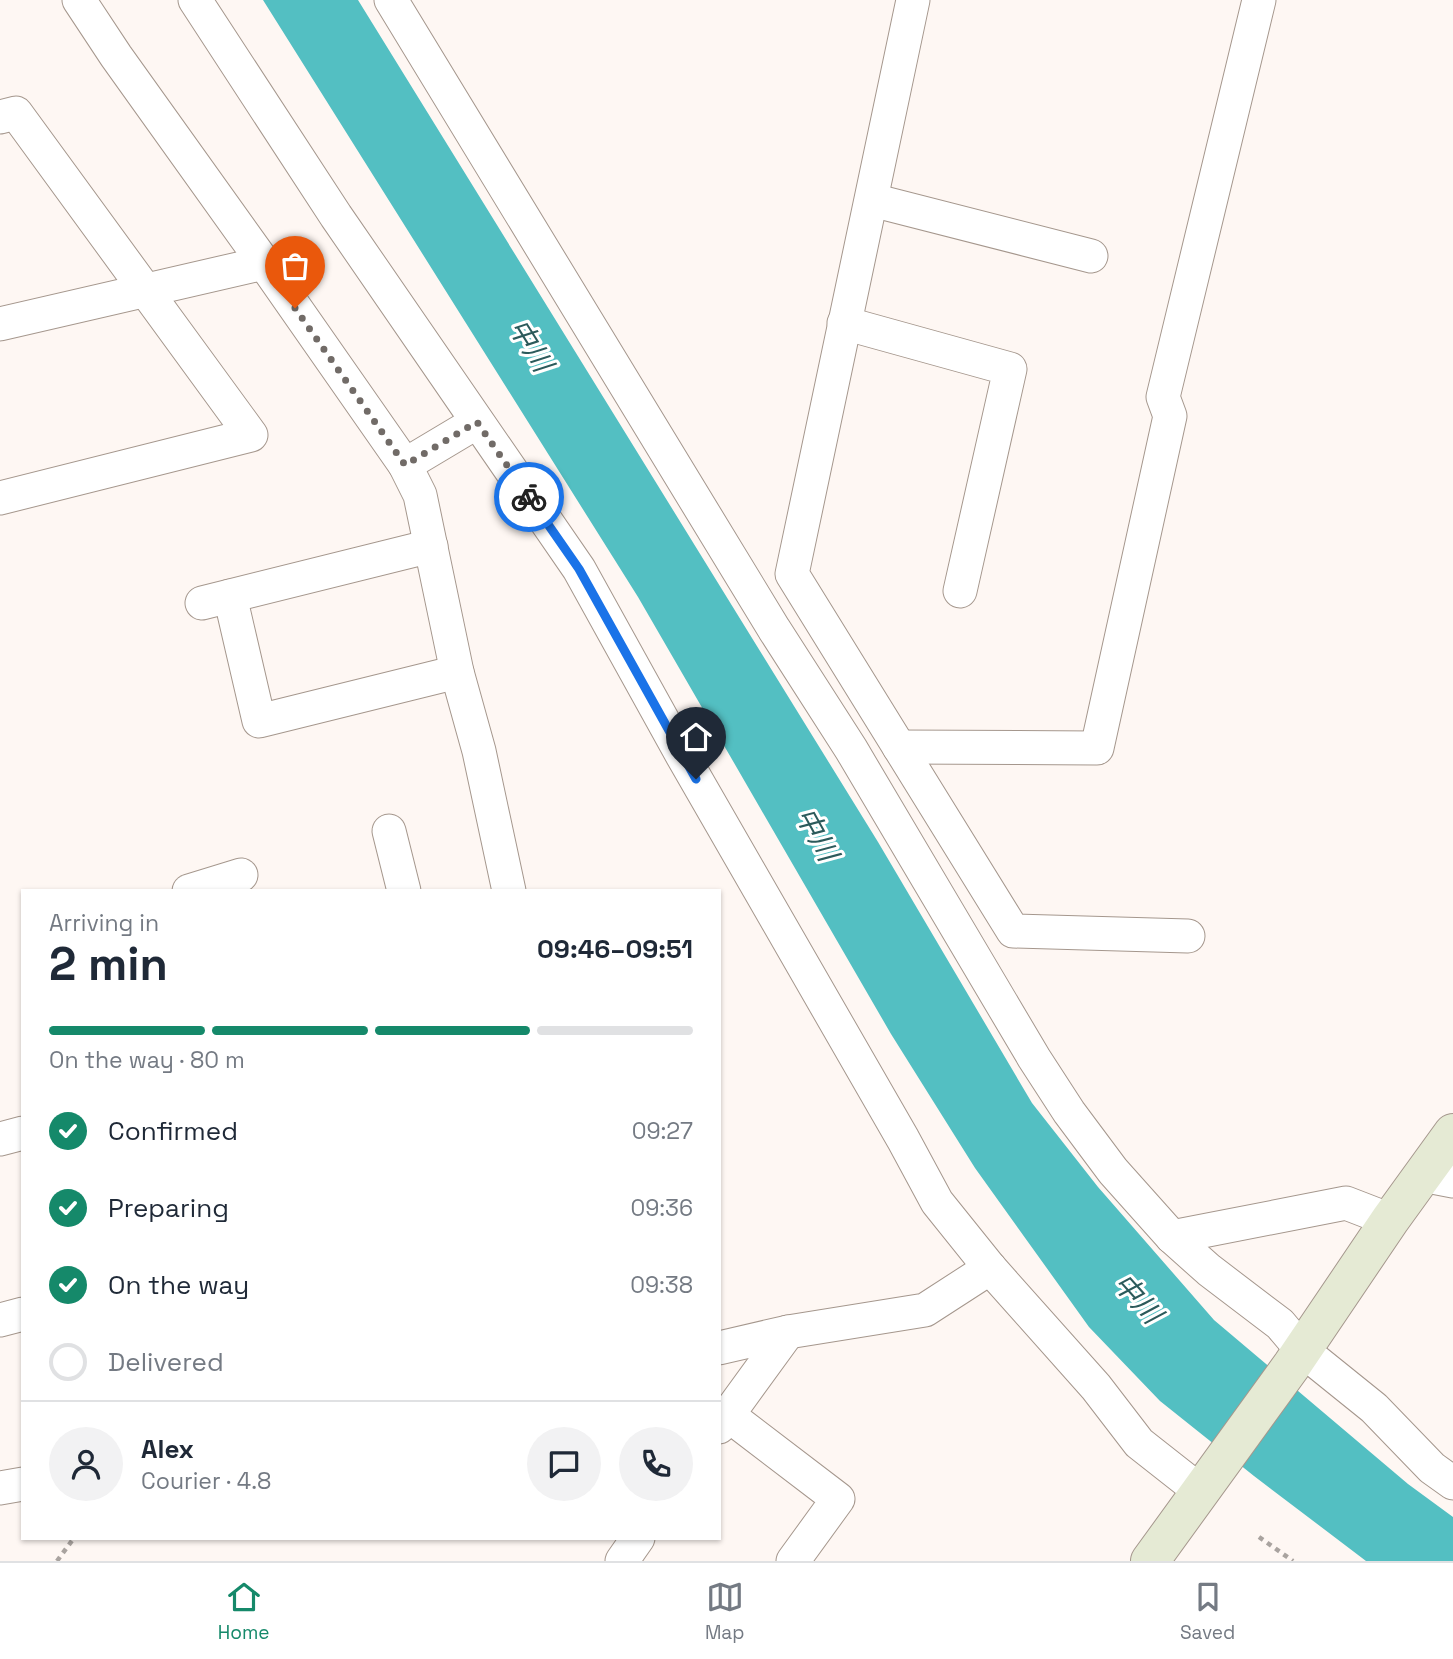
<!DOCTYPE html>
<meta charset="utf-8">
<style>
body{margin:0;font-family:"Space Grotesk","Noto Sans JP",sans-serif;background:#f2f2f3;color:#1f2937;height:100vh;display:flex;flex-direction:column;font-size:26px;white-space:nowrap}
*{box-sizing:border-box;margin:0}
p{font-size:23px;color:#747a83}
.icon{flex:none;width:38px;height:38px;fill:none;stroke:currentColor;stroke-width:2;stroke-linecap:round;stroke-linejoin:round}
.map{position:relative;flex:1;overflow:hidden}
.side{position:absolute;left:21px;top:889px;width:700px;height:651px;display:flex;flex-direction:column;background:#fff;border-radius:0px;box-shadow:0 2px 5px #0004}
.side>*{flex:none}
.pin{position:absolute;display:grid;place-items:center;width:60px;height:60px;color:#fff;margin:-72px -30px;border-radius:50% 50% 50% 0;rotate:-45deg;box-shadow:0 0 7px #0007}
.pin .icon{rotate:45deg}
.courier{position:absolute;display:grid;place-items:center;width:70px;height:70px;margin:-35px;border:5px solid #1a73e8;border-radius:50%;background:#fff;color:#222;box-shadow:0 2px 9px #0007}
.head em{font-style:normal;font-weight:800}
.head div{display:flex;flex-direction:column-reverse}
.head{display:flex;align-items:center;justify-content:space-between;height:119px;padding:0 28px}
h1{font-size:46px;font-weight:800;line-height:52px}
.bar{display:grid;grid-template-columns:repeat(4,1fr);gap:10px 7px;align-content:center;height:84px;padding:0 28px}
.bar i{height:9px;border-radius:5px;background:#e0e1e3}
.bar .selected{background:#15896a}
.bar p{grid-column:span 4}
.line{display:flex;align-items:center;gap:18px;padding:0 28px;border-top:2px solid #e0e1e3}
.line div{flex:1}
.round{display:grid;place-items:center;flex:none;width:74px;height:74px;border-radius:37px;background:#f2f2f3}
ol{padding:0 28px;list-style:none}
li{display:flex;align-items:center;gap:21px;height:77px}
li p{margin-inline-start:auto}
li .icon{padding:7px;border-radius:50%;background:#15896a;color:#fff;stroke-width:4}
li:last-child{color:#747a83}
li i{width:38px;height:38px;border:4px solid #e0e1e3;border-radius:50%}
.tabs{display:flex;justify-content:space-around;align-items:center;height:98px;border-top:2px solid #e0e1e3;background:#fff;font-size:19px;color:#747a83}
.tabs a{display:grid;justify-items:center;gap:4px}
.tabs .selected{color:#15896a}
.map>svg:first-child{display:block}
.water{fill:#53bfc2}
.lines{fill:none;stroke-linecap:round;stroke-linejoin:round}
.street-casing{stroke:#a5978d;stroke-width:35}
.secondary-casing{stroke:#a5978d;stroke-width:40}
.path{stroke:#a9a39f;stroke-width:4.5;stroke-dasharray:5 5;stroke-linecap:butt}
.street{stroke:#fff;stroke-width:33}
.secondary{stroke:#e5ead4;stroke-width:38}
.done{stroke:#716b67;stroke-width:7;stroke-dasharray:0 12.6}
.route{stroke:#1a73e8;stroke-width:9}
.labels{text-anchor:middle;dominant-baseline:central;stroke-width:6;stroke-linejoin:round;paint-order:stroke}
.water-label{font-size:28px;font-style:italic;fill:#2b5a5b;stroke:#fff}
</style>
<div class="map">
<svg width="1453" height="1561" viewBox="0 0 1453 1561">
<rect width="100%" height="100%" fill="#fef7f3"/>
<polygon class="water" points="263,0 358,0 878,842 1032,1103 1098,1187 1214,1320 1408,1484 1453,1517 1453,1561 1366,1561 1254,1476 1160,1401 1089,1327 975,1168 891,1034 638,597"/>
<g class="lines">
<g class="street-casing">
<g id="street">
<polyline points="79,0 116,56 264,263 405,465 420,495 457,672 479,751 509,891"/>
<polyline points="195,0 336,216 579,569 682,755 903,1139 937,1202 990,1268 1096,1387 1139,1443 1200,1491"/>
<polyline points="391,0 774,629 851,749 1034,1058 1069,1112 1113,1171 1172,1237 1209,1270 1280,1324 1302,1350 1374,1408 1432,1468 1453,1483"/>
<polyline points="913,0 792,574 1013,931 1188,936"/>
<polyline points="0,117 16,113 251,435 0,498"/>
<polyline points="872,200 1091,256"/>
<polyline points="844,323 1010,369 960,591"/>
<polyline points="0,324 264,263"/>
<polyline points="405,465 477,422"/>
<polyline points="230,596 259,721 457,672"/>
<polyline points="202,603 431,546"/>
<polyline points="899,747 1097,748 1170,416 1163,397 1259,0"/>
<polyline points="389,831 404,891"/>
<polyline points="189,891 241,875"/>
<polyline points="0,1139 23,1133"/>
<polyline points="1422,1175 1453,1181"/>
<polyline points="1172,1237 1346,1203 1390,1220"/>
<polyline points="0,1320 23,1314"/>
<polyline points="719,1348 788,1332 925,1310 990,1268"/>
<polyline points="728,1415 838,1499 793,1561"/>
<polyline points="719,1427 788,1332"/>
<polyline points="0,1488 23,1484"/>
<polyline points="622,1561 638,1538"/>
</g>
</g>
<g class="secondary-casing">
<polyline id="secondary" points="1150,1561 1292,1365 1390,1220 1453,1133"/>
</g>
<g class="path">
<polyline points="1259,1537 1293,1561"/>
<polyline points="57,1561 74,1538"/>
</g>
<use href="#street" class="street"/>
<use href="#secondary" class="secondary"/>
</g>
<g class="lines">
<polyline class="done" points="295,308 405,465 477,422 529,497"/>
<polyline class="route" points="529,497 579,569 696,779"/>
</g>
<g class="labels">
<g class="water-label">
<text transform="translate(531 345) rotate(58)">中川</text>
<text transform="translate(817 834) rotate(61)">中川</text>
<text transform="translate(1138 1298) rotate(48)">中川</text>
</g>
</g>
</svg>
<div class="pin" style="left:295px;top:308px;background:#ea580c"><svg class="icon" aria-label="bag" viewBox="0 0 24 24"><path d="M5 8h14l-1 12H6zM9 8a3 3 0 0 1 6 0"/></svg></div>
<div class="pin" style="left:696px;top:779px;background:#1f2937"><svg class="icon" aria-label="home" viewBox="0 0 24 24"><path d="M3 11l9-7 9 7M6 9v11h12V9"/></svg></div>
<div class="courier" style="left:529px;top:497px"><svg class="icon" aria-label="bike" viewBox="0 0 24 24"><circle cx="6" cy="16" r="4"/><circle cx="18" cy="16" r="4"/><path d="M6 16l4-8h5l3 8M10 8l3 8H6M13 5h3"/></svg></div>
<section class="side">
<div class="head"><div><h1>2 min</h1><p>Arriving in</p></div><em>09:46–09:51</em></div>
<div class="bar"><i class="selected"></i><i class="selected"></i><i class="selected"></i><i></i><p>On the way · 80 m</p></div>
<ol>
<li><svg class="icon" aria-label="check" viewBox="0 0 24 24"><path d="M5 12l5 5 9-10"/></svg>Confirmed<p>09:27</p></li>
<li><svg class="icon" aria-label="check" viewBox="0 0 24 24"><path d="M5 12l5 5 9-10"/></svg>Preparing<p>09:36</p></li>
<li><svg class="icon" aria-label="check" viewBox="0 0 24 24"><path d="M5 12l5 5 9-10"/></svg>On the way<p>09:38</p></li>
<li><i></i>Delivered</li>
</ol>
<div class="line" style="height:126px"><a class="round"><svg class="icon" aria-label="person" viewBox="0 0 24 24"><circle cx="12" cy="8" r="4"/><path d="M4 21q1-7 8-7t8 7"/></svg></a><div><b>Alex</b><p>Courier · 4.8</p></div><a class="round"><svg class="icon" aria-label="chat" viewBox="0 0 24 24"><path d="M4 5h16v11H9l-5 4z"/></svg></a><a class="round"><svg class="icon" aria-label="phone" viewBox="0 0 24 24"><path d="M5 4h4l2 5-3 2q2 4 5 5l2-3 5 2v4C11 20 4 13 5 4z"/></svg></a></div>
</section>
</div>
<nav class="tabs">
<a class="selected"><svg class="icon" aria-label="home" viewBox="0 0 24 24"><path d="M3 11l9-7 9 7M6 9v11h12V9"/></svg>Home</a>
<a><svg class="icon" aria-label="map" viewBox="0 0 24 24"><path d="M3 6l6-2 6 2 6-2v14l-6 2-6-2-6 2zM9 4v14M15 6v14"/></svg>Map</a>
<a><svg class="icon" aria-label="saved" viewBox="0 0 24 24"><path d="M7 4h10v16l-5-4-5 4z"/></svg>Saved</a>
</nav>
